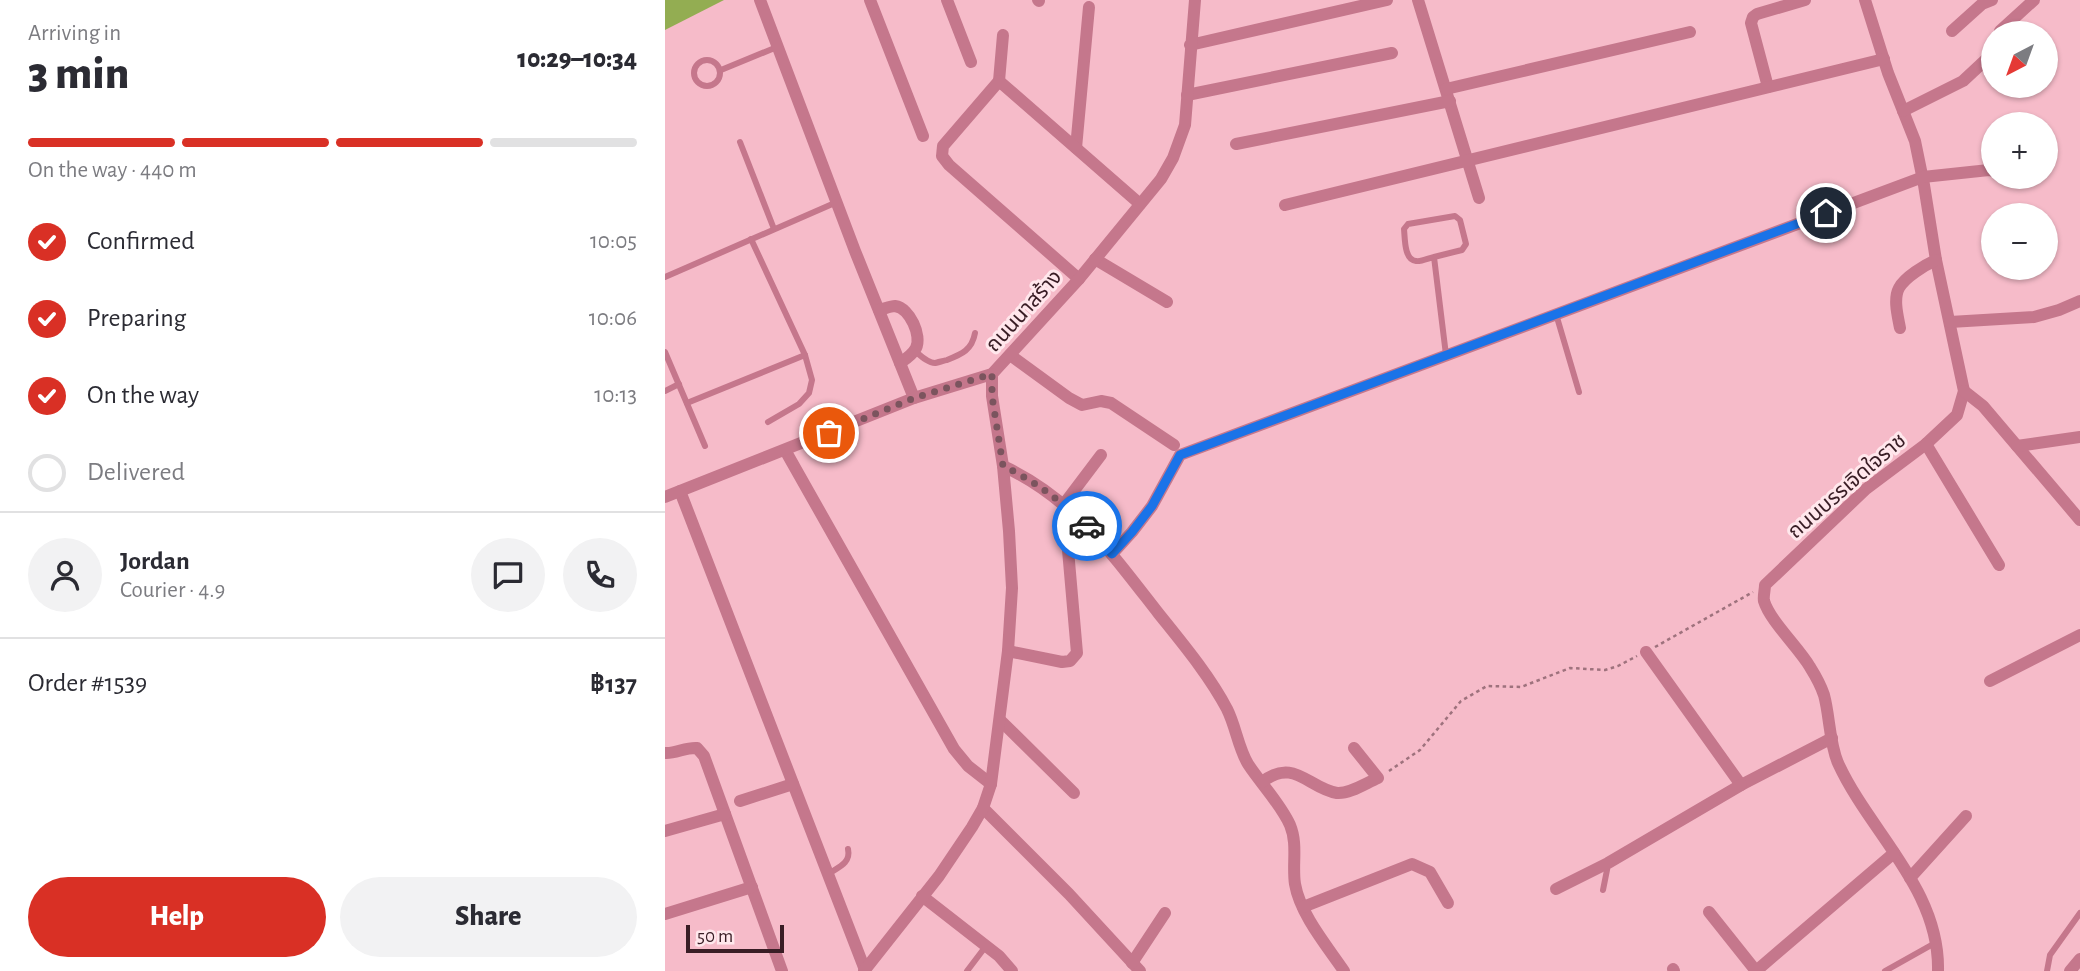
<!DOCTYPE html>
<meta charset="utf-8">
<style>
body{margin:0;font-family:"Alegreya Sans","Noto Sans Thai",sans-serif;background:#f2f2f3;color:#2b2b33;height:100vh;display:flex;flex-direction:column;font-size:26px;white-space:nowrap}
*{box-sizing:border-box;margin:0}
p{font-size:23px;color:#7c7c81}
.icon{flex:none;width:38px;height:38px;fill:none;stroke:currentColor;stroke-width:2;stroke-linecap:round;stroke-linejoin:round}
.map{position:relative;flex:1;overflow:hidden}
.drawer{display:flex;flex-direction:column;background:#fff;width:665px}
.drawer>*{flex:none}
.needle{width:46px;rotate:221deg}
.tools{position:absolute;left:1316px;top:21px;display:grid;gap:14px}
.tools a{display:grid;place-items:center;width:77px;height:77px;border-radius:50%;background:#fff;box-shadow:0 2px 5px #0004;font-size:35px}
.scale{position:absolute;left:21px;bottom:18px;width:98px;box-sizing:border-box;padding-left:7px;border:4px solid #391d25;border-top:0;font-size:19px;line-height:24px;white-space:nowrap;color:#391d25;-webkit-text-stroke:5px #ffe7ec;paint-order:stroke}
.pin{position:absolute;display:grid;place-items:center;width:60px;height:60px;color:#fff;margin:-30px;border:4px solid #fff;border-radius:50%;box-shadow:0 2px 7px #0007}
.courier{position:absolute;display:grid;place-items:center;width:70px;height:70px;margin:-35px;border:5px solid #1a73e8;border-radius:50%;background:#fff;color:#222;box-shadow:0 2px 9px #0007}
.summary em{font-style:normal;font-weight:800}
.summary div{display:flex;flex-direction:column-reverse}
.summary{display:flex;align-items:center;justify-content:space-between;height:119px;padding:0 28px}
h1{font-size:46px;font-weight:800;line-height:52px}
.bar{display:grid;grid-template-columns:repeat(4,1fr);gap:10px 7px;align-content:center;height:84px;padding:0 28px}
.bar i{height:9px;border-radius:5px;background:#e1e1e2}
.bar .selected{background:#d93025}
.bar p{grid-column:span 4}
.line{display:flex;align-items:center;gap:18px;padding:0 28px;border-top:2px solid #e1e1e2}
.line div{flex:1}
.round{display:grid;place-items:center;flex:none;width:74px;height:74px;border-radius:37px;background:#f2f2f3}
ol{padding:0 28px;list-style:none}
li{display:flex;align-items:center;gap:21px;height:77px}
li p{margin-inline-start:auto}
li .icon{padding:7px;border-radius:50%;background:#d93025;color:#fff;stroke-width:4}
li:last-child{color:#7c7c81}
li i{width:38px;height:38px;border:4px solid #e1e1e2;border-radius:50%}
.action{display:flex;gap:14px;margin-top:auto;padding:14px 28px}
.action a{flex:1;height:80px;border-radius:42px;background:#d93025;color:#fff;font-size:28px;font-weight:800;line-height:80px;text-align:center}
.action a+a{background:#f2f2f3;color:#2b2b33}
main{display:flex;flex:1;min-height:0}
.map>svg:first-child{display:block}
.green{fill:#93ad52}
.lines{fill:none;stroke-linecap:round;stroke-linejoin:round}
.path{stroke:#9e727d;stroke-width:2.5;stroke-dasharray:3.5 3.5;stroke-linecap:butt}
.lane{stroke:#c5778c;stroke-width:6}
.street{stroke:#c5778c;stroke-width:12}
.done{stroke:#7b545e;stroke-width:7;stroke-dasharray:0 12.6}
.route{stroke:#1a73e8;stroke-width:9}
.labels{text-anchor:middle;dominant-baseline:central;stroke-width:6;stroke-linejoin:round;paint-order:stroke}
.street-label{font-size:21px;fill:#391d25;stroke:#ffe7ec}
</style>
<main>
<section class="drawer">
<div class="summary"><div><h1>3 min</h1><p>Arriving in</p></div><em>10:29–10:34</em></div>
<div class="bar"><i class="selected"></i><i class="selected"></i><i class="selected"></i><i></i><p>On the way · 440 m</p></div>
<ol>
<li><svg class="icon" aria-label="check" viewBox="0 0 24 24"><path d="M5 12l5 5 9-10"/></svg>Confirmed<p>10:05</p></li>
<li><svg class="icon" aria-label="check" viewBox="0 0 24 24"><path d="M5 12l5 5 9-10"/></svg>Preparing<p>10:06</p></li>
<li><svg class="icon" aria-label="check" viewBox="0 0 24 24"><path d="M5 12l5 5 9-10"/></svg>On the way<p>10:13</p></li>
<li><i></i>Delivered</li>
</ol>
<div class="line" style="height:126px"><a class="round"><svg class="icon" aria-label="person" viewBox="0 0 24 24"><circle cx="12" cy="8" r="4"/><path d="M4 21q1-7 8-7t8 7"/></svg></a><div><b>Jordan</b><p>Courier · 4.9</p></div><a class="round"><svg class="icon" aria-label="chat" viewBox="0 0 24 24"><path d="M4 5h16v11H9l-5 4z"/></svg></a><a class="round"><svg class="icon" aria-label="phone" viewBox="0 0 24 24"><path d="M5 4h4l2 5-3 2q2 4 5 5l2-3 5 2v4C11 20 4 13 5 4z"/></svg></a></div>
<div class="line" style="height:91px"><div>Order #1539</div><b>฿137</b></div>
<div class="action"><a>Help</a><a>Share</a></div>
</section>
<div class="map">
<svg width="1415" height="971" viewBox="0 0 1415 971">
<rect width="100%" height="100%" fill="#f6bbc9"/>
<polygon class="green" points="0,0 59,0 0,30"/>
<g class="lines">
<g class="path">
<polyline points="990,647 1088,592"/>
<polyline points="724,771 755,750 796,701 822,686 856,687 905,668 940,670 953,666 972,656"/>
</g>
<g class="lane">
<circle cx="42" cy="73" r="13"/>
<polyline points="56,70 112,47"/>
<polyline points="75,142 109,229"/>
<polyline points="86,239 140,355 147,380 144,393 134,404 103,422"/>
<path d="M769 257 797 250 801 244 795 220 790 216 743 224 739 229C740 238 739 260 751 261 756 262 764 258 769 257L781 355"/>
<polyline points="0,277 172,202"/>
<polyline points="891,314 914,392"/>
<path d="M250 351C256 356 263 363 270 363 271 363 281 360 282 360 297 354 307 350 310 333"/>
<polyline points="0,352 40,446"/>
<polyline points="0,391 14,384"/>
<polyline points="22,403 140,355"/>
<path d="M163 874C174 867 186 863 183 849"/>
<polyline points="938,890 943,865"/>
<polyline points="302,971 321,946"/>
<polyline points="1220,971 1270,943"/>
<polyline points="1382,971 1385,955 1415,913"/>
</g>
<g class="street">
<polyline points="95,0 190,251 249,398"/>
<polyline points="205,0 258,136"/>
<polyline points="282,0 306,62"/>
<polyline points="373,0 374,1"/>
<polyline points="753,0 814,198"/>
<path d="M1200 0 1223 73 1250 141 1259 185 1271 260 1299 391 1292 415 1261 444 1201 489 1100 585C1100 590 1098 597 1099 601 1105 621 1134 648 1145 667 1150 675 1156 686 1159 695 1165 717 1164 742 1173 763 1205 833 1275 889 1273 971"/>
<polyline points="1287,31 1317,4 1327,0"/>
<polyline points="1335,31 1369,0"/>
<polyline points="525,45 722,0"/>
<polyline points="334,81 338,35"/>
<polyline points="1103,87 1086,23 1088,17 1092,14 1140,0"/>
<polyline points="781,89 1025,32"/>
<polyline points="522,95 727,53"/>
<polyline points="1238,111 1298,81 1328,53"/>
<polyline points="571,144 785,101"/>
<polyline points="411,148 424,7"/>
<polyline points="620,205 1219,59"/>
<polyline points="430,259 502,302"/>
<polyline points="414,279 284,165 277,156 278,146 334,81 475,204"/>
<path d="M214 310C219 309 225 306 230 306 245 308 257 336 251 348 248 354 241 359 235 363"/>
<polyline points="1285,322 1369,317 1394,310 1415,301"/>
<path d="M1235 328C1233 317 1228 299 1234 288 1240 277 1260 265 1271 260"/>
<polyline points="345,355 404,398 417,405 436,401 446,403 509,445"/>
<polyline points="1299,391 1318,406 1415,520"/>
<polyline points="1261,444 1334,565"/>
<polyline points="1352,446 1415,437"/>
<polyline points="120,450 289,749 303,766 326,784"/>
<path d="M338 466C409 499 447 554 494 614 518 644 544 675 562 709 571 727 573 747 583 764 596 784 615 803 625 825 633 844 627 865 630 884 635 914 662 946 679 971"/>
<polyline points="15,491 200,970"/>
<polyline points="0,497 249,398 327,374 414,279 496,179 508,158 520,125 530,0"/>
<polyline points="447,554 467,532 487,506 515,455 1258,177 1324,170 1328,171"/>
<polyline points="343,651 397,662 405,661 412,653 399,504 436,455"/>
<polyline points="981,652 1076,785 1167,738"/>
<polyline points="1325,681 1415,635"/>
<polyline points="336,721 409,793"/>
<path d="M0 753C10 754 21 747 32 748L39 756 117 971"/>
<path d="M597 782C629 757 643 788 672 793 685 794 701 783 713 778L689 748"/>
<polyline points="75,801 128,784"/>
<polyline points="318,808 404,894 475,971"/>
<polyline points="0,831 60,814"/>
<polyline points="1245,878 1301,816"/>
<polyline points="891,889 943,863 1076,785"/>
<polyline points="257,896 334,956 347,971"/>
<polyline points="638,907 747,864 765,872 783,903"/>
<polyline points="1044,912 1091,971 1229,853"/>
<polyline points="0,914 87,887"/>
<polyline points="467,963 500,913"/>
<polyline points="1008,969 1009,971"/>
<polyline points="199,971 274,876 307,827 318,808 326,784 343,651 347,588 344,531 338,466 327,396 327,374"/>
<polyline points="1405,971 1415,959"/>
</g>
</g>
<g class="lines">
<path class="done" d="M164 433 249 398 327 374V396L338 466C370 481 396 501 422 526"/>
<polyline class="route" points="422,526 447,554 467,532 487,506 515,455 1161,213"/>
</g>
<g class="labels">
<g class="street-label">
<text transform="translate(359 311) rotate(-48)">ถนนนาสร้าง</text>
<text transform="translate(1182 486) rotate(-41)">ถนนบรรเจิดใจราช</text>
</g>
</g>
</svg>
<div class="tools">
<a><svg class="needle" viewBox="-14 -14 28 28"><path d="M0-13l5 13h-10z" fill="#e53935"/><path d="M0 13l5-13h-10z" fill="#7c7c81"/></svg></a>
<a>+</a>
<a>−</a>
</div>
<div class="scale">50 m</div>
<div class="pin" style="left:164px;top:433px;background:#ea580c"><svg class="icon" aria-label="bag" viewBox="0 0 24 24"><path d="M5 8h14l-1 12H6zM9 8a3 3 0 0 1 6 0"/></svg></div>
<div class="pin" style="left:1161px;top:213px;background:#1f2937"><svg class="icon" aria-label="home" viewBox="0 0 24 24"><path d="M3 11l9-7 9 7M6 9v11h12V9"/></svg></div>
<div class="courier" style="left:422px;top:526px"><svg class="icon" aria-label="car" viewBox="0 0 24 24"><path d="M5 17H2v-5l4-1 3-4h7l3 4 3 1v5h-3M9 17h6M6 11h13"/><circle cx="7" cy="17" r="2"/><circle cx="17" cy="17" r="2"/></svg></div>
</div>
</main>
